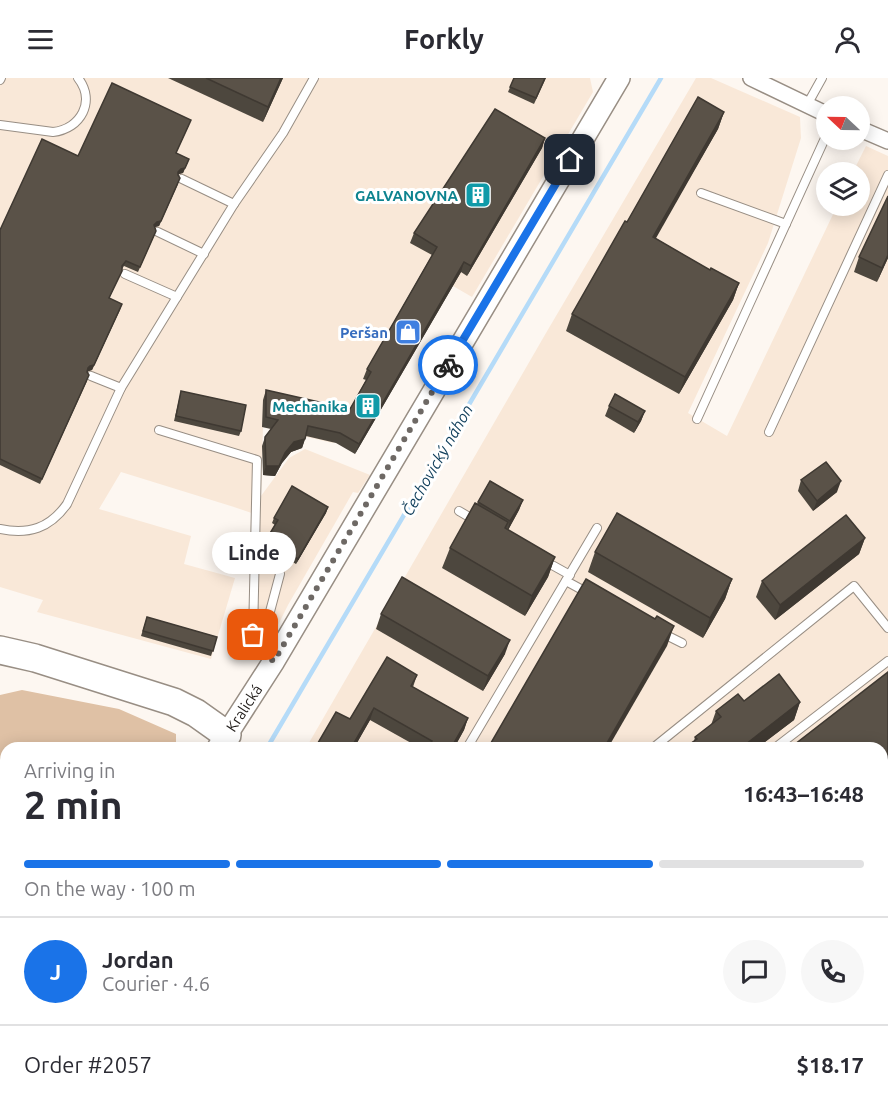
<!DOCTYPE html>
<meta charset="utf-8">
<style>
body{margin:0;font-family:Ubuntu,sans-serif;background:#f7f7f7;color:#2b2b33;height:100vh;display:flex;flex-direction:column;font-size:22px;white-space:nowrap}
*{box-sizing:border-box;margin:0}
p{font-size:20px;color:#7c7c81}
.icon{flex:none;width:33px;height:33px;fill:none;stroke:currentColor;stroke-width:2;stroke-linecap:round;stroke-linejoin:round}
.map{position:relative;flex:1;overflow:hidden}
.details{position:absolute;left:0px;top:664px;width:888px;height:374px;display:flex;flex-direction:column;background:#fff;border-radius:18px 18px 0 0;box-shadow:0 3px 15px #0003}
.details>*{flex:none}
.needle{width:39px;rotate:292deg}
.buttons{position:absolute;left:816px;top:18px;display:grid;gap:12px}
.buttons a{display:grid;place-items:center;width:54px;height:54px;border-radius:50%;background:#fff;box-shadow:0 3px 15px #0003;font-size:30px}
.pin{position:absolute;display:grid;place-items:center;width:51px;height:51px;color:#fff;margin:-26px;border-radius:12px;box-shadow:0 3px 9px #0006}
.courier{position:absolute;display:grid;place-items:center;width:60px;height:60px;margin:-30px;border:4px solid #1a73e8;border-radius:50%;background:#fff;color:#222;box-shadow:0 2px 8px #0007}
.bubble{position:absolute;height:42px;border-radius:21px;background:#fff;box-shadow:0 3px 15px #0003;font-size:20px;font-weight:700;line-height:42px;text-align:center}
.head em{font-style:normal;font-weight:700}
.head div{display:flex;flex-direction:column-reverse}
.head{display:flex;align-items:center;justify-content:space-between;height:102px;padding:0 24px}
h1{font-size:39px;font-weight:700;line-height:45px}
.bar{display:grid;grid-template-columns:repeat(4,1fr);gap:9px 6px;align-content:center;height:72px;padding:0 24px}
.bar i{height:8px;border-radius:4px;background:#e1e1e2}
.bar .on{background:#1a73e8}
.bar p{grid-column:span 4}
.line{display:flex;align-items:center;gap:15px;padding:0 24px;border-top:2px solid #e1e1e2}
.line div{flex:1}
.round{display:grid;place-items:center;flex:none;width:63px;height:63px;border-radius:32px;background:#f7f7f7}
header{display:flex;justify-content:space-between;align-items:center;height:78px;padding:0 24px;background:#fff;font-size:27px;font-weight:700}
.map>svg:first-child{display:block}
.built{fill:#f9e8d8}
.green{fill:#dfc1a5}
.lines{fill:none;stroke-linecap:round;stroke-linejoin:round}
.stream{stroke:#b5dbf8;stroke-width:4.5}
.lane-casing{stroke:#988e84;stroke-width:10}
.street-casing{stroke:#988e84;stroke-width:18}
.secondary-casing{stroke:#988e84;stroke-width:24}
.highway-casing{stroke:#988e84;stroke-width:30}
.lane{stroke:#fff;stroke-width:8}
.street{stroke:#fff;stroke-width:15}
.secondary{stroke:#fff;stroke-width:21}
.highway{stroke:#fff;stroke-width:27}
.wall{fill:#4d473e}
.shaded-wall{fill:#3f3932}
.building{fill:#5a5248;stroke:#3f3932;stroke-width:1.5}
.done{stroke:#6e6965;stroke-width:6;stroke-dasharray:0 10.8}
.route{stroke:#1a73e8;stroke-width:8}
.labels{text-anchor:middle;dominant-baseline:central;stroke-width:6;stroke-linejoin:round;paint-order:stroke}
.culture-label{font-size:15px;font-weight:bold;fill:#0d838f;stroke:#fff;text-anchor:end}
.shop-label{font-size:15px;font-weight:bold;fill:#366cbe;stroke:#fff;text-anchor:end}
.street-label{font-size:15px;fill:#211d1a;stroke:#fff}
.water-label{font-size:16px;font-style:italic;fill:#0f3e5b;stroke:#fff}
</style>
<header><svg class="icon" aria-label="menu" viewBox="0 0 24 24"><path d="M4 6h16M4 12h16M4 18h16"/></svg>Forkly<svg class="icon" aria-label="person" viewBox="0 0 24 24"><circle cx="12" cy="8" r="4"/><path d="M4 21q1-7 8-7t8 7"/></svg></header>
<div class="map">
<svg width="888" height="1037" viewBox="0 0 888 1037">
<rect width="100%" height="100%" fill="#fdf7f1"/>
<g class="built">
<polygon points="0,0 590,0 593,14 472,219 453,208 363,300 368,304 333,365 263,349 261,418 289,380 305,371 370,397 358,415 353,414 288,527 271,561 258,553 260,438 234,429 121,394 99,431 191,458 184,486 235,500 211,581 37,534 43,522 0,509"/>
<polygon points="696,0 711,0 800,39 801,60 768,165 688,335 727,358 837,128 860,128 860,94 853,94 866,68 888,78 888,996 882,1001 882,670 306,670 546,255"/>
<polygon points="499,1032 841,1032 834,1037 497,1037"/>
</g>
<g class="green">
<polygon points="22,612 119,631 176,656 176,670 6,670 6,867 0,863 0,617"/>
<polygon points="888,996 888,1037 834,1037 841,1032 882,1032 882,1001"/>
<polygon points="6,999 6,1032 54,1032 51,1037 0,1037 0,1006"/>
<polygon points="91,1032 196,1032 196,1037 110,1037"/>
<polygon points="216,1032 264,1032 275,1037 214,1037"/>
<polygon points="394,1032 436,1032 435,1037 392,1037"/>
</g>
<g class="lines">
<g class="stream">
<polyline points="267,670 661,0"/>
<polyline points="54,1037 57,1032"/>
</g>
<g class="lane-casing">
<g id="lane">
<polyline points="0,2 1,0"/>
<polyline points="807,27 822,0"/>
<path d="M0 47 53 54C81 51 96 23 78 0"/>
<polyline points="182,101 234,126"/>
<polyline points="701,115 786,146"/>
<polyline points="158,154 204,176"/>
<polyline points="125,196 177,219"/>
<polyline points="91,298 121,310"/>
<polyline points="697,341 826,58"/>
<polyline points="159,352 257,382 253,557 265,578 272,582"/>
<polyline points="769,354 888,97"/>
<polyline points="459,433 476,443"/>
<path d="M0 451C29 457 50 450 67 426L121 310 129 297 234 126 283 55 314 0"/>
<polyline points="543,482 570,497"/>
<polyline points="566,503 588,515"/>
<polyline points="662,555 682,565"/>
<polyline points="265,576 264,556 280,496"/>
<polyline points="467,670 597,450"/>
<polyline points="653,670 854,508 888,550"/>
<polyline points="775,670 888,583"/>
<polyline points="882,930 888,925"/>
<polyline points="675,1032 679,1037"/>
<polyline points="206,1037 207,1032"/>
<polyline points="458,1037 460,1032"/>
<polyline points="745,1037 751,1032"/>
</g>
</g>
<g class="street-casing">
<g id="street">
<polyline points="751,0 826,36"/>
<polyline points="860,51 888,63"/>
<polyline points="0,893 6,896"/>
</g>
</g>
<g class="secondary-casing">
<g id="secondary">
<polyline points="218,670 274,583 619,0"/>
<polyline points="0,960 6,951"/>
<polyline points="0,992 6,985"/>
<polyline points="288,1032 299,1037"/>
</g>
</g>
<g class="highway-casing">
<polyline id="highway" points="0,572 35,580 174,624 196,635 227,657"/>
</g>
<use href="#lane" class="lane"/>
<use href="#street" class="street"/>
<use href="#secondary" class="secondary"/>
<use href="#highway" class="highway"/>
</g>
<g class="wall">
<polygon points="168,0 283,0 263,44"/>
<polygon points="514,0 546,0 534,26 508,14"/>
<polygon points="724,34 718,51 655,160 710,192 739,205 733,222 679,316 566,253 572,236 627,144"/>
<polygon points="189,47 176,75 189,81 187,86 183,95 179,96 178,97 178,106 159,148 155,149 156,153 154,158 138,194 124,188 122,191 109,221 122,226 120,232 92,292 87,294 87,303 40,406 0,387 0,152 78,78"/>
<polygon points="545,60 542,70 467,198 461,194 355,376 336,365 306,358 302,370 291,374 282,385 275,398 263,397 262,368 265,359 271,351 262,349 263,322 266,312 350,331 366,302 363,301 367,291 432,177 410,165 414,155"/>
<polygon points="859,179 888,180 877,204 854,194"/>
<polygon points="181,313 241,353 239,358 174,343"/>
<polygon points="609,328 645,333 641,343 634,355 605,338"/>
<polygon points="801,402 837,414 813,433 798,413"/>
<polygon points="490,403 523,422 519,432 508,452 555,479 548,499 525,538 442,490 450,470 477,426"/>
<polygon points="328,429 326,435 296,486 264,467 266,462 275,447 272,445 274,440"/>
<polygon points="865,460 859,476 775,542 756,519 762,503"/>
<polygon points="595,474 732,501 725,521 703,560 588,494"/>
<polygon points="381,536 505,576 483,613 376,551"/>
<polygon points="147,539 217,559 211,578 141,558"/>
<polygon points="417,597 413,609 468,640 464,652 454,670 420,670 370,642 354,670 350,641"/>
<polygon points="744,623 800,624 794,642 757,670 684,670 694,663 695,659 711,647 716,633"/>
<polygon points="567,1032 645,1032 639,1037 565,1037"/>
</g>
<g class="shaded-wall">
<polygon points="281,0 283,0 263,44 268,29"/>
<polygon points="724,34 718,51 647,176 653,159"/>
<polygon points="545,60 542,70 467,198 471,188"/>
<polygon points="189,81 183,95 179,96 176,99 178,94"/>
<polygon points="180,100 159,148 155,149 154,147"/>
<polygon points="888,177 888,180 877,204 882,190"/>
<polygon points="464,184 461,194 355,376 359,366"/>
<polygon points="739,205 733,222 679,316 685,299"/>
<polygon points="122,226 92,292 88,293 86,295 88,290"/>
<polygon points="645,333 641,343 634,355 638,344"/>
<polygon points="305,361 302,370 291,374 282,385 275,398 263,397 266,388 285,375 294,364"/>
<polygon points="841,403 837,414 813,433 817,423"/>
<polygon points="523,422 519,432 507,454 510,443"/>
<polygon points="328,429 326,435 296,486 298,481"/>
<polygon points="865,460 859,476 775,542 780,527"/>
<polygon points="555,479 548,499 525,538 532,518"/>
<polygon points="732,501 725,521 703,560 710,540"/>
<polygon points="674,548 667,568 608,670 604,670"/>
<polygon points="510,562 505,576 483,613 488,598"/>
<polygon points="800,624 794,642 757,670 741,670"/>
<polygon points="374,630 370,642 354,670 351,670"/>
<polygon points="468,640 464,652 454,670 451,670"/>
<polygon points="888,855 888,864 882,869 882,860"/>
<polygon points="629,1032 645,1032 638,1037 626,1037 627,1033"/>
</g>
<g class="building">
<polygon points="206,0 281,0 268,29"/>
<polygon points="514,0 545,0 536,20 510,9"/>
<polygon points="112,5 191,42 176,75 189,81 185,90 181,91 178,94 178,97 180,100 161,143 157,144 154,147 156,153 140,189 126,183 122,188 122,193 109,220 122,226 94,287 90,288 88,290 87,294 89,297 42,401 0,381 0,152 42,61 78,78"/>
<polygon points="698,19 724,34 653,159 710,192 711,190 739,205 685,299 572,236 625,143 627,144"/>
<polygon points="495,31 545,60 471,188 464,184 359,366 340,355 308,348 305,361 294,364 285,375 279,388 266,388 265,359 278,342 266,339 266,312 350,331 371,294 367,291 437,169 414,155"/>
<polygon points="888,118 888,177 882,190 859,179"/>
<polygon points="181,313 246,327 241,353 176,338"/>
<polygon points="615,316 645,333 638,344 609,328"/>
<polygon points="826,384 841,403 817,423 801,402"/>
<polygon points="490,403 523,422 510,443 478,424"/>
<polygon points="292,408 328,429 298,481 266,462 278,442 274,440"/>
<polygon points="475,425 508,444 505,450 555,479 532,518 450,470"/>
<polygon points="617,435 732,501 710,540 595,474"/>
<polygon points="846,437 865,460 780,527 762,503"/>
<polygon points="402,499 510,562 488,598 381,536"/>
<polygon points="586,501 655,541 657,538 674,548 604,670 488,670"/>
<polygon points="147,539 217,559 213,573 143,553"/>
<polygon points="387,579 417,597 411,608 468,640 451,670 427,670 432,663 374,630 351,670 315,670 336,634 350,641"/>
<polygon points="888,594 888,855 882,860 882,670 790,670"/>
<polygon points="779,596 800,624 741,670 684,670 697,661 695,659 721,639 716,633 738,616 744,623"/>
<polygon points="437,1032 452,1032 451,1037 435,1037"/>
<polygon points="577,1032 629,1032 627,1033 630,1037 573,1037 578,1033"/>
</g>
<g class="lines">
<polyline class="done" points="253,557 265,578 274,583 448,287"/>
<polyline class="route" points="448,287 570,82"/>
</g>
<defs>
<g id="building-square" transform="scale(1.35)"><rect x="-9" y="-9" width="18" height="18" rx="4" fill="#0f9aa8" stroke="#fff"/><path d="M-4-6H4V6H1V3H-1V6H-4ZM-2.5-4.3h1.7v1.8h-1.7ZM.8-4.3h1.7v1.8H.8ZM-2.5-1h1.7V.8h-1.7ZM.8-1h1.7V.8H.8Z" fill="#fff"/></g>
<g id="shop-square" transform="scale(1.35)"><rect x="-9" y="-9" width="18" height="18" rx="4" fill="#3f7fe0" stroke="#fff"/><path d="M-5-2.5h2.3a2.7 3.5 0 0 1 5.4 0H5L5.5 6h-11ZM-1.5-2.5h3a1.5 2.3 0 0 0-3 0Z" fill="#fff"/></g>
</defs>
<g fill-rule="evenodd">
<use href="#building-square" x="478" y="117"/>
<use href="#shop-square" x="408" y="254"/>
<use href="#building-square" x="368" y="328"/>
</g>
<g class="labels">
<g class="culture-label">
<text x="458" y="117">GALVANOVNA</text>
<text x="348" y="328">Mechanika</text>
</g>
<g class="shop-label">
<text x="388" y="254">Peršan</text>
</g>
<g class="street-label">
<text transform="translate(244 630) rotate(-57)">Kralická</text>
</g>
<g class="water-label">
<text transform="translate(437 382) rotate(-60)">Čechovický náhon</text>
</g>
</g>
</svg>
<div class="buttons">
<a><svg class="needle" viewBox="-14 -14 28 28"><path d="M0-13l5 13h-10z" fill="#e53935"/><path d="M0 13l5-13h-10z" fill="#7c7c81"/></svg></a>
<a><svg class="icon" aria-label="layers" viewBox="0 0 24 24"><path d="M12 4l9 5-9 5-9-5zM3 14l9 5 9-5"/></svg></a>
</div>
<div class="pin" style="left:253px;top:557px;background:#ea580c"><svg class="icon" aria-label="bag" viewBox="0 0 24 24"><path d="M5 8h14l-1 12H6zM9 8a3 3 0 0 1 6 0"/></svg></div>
<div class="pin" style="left:570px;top:82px;background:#1f2937"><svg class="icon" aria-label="home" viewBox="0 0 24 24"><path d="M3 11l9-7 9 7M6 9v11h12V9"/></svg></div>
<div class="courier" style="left:448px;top:287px"><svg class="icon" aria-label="bike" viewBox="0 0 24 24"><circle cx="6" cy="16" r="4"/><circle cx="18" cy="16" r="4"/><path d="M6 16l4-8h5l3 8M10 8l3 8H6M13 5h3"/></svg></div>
<div class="bubble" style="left:212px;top:454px;width:84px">Linde</div>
<section class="details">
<div class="head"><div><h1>2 min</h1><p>Arriving in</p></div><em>16:43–16:48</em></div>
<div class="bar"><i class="on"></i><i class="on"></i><i class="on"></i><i></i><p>On the way · 100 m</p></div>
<div class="line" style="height:108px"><b class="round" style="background:#1a73e8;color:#fff">J</b><div><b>Jordan</b><p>Courier · 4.6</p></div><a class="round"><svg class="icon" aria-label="chat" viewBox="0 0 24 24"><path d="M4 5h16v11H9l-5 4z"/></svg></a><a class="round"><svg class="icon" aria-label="phone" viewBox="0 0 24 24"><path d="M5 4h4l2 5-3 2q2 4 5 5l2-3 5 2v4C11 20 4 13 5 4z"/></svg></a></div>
<div class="line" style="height:78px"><div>Order #2057</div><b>$18.17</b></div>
</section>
</div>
